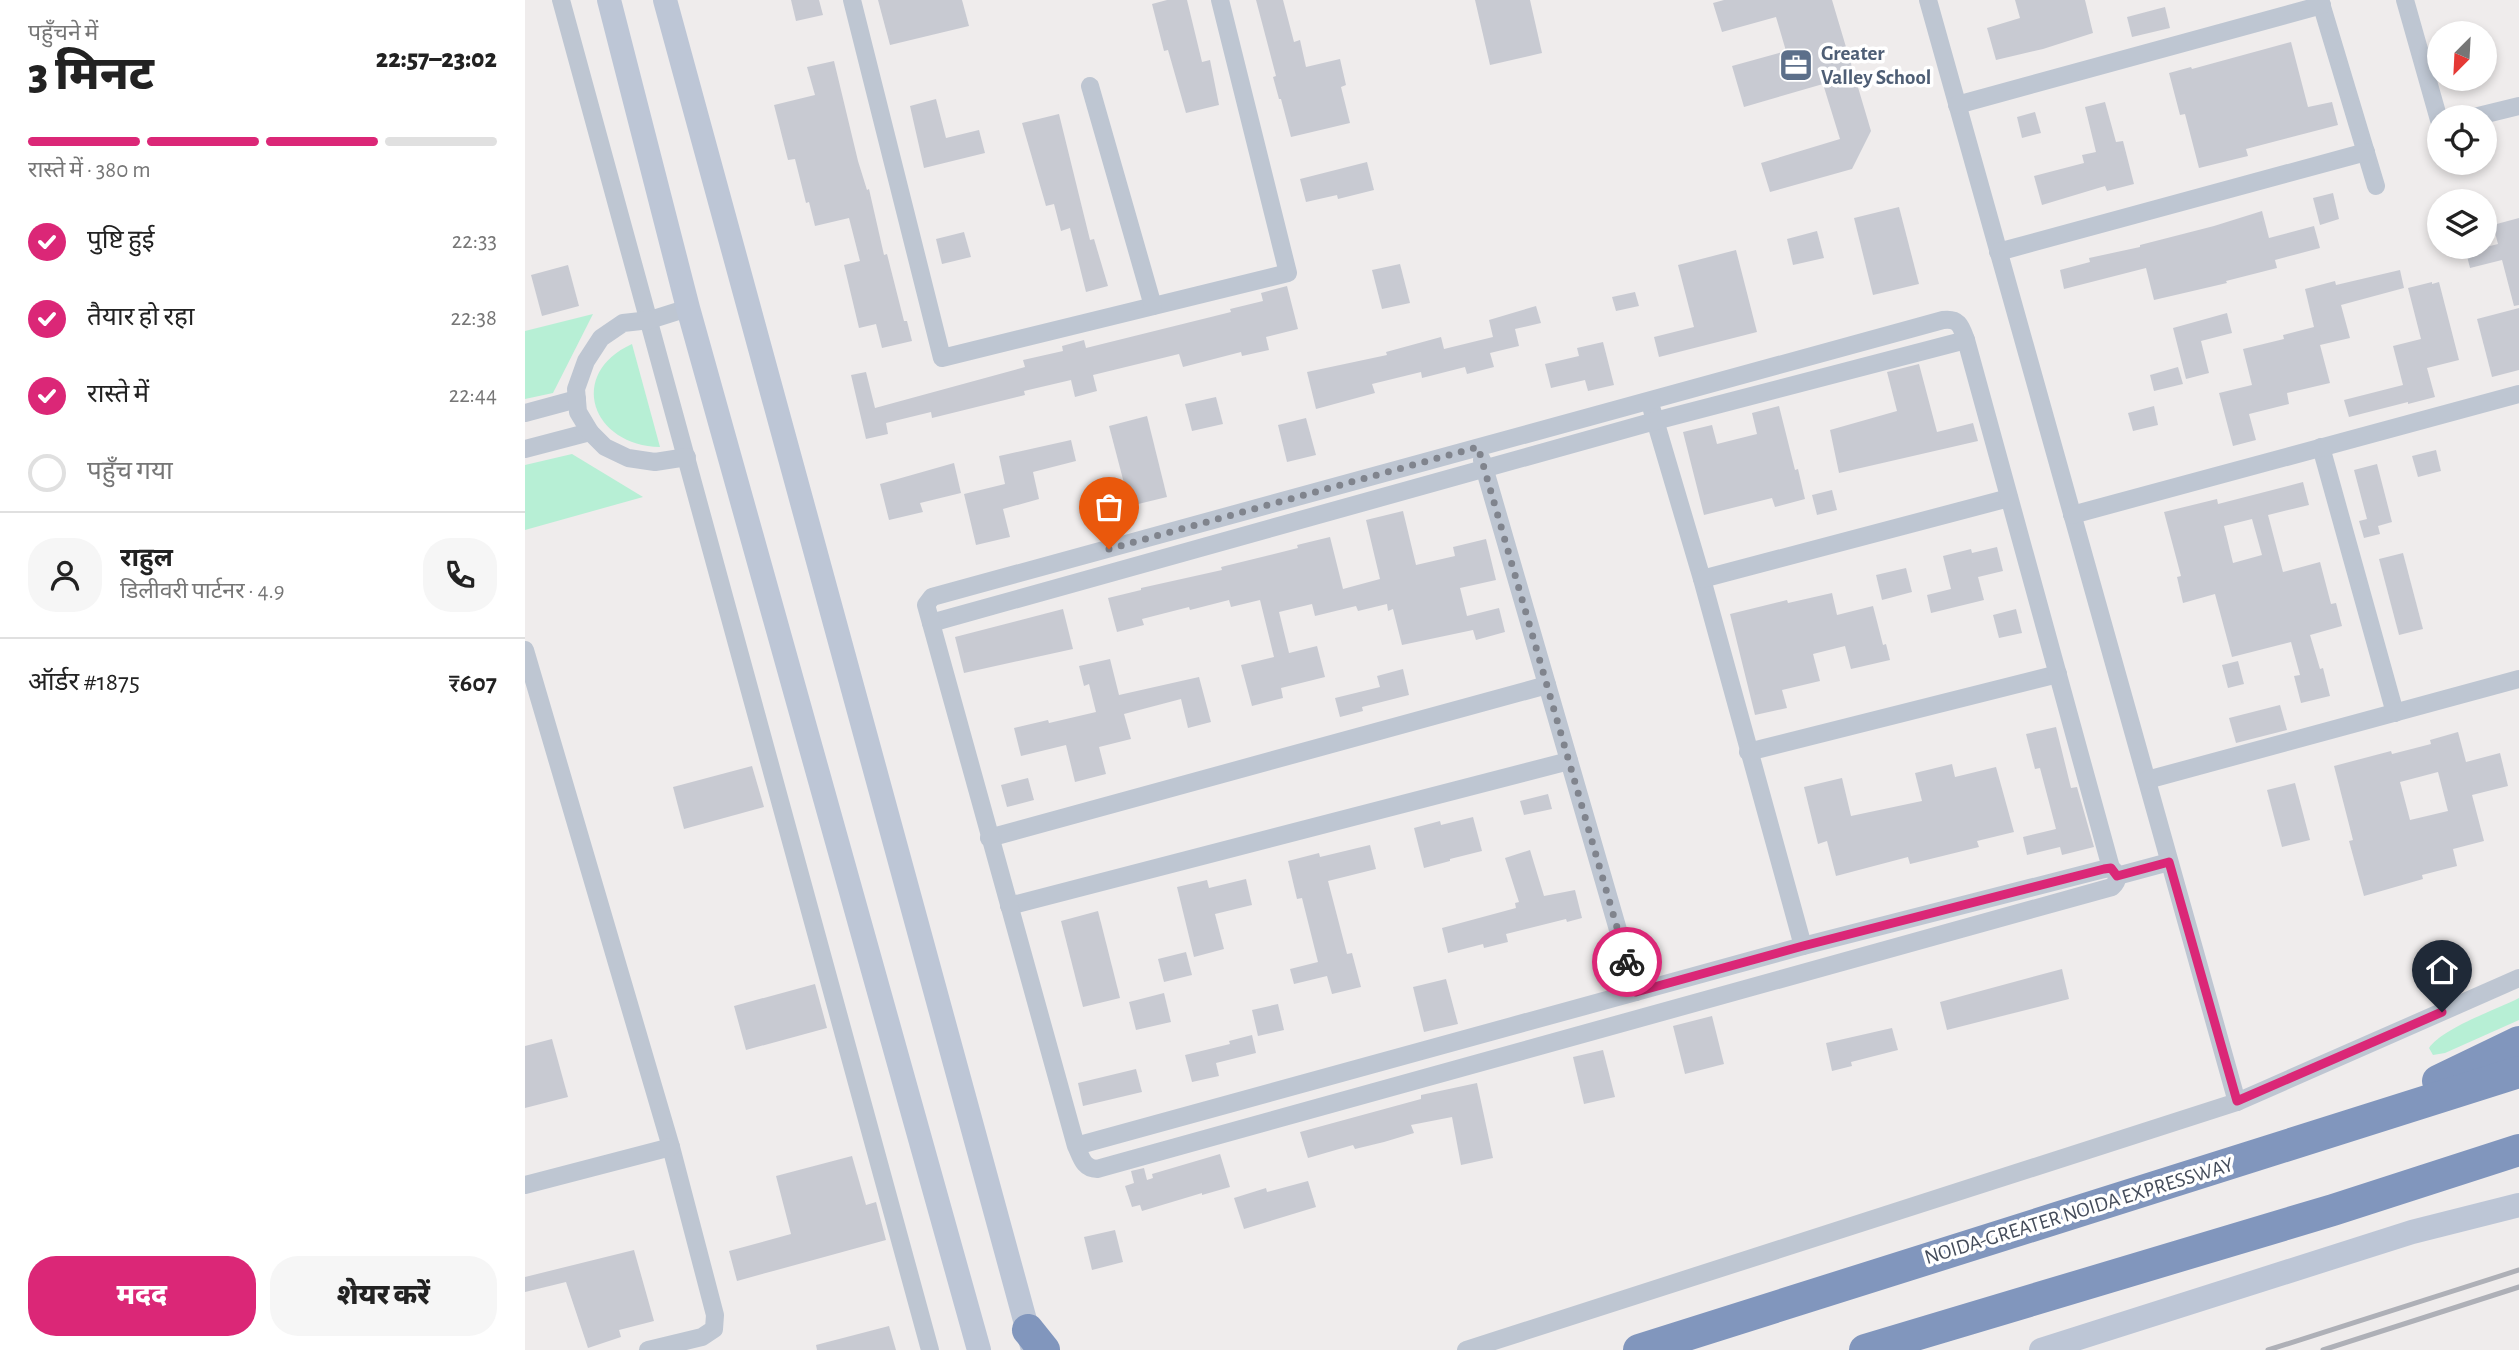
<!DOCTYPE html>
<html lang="hi">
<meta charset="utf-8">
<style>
body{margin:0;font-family:"Alegreya Sans","Noto Sans Devanagari",sans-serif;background:#f6f6f6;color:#222;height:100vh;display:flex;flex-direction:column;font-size:26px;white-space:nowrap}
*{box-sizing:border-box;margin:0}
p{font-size:23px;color:#767676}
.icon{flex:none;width:38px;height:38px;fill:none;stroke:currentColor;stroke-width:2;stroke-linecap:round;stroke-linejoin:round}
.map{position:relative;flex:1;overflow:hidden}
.sheet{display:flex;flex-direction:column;background:#fff;width:525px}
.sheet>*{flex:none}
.needle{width:46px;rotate:204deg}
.controls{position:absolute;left:1902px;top:21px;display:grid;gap:14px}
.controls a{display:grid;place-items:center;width:70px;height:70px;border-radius:50%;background:#fff;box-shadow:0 4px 10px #0003;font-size:35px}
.pin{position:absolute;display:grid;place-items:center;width:60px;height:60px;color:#fff;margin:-72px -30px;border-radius:50% 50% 50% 0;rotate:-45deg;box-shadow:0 0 7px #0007}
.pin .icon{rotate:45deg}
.courier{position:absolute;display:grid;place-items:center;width:70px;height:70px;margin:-35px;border:5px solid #db2777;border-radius:50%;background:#fff;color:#222;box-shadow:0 2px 9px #0007}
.headline em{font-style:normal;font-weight:800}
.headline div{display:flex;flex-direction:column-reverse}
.headline{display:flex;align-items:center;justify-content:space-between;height:119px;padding:0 28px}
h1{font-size:46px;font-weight:800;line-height:52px}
.bar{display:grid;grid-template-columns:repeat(4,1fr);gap:10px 7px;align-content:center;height:84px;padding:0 28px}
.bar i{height:9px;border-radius:5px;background:#e0e0e0}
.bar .current{background:#db2777}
.bar p{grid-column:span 4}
.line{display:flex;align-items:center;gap:18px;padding:0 28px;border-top:2px solid #e0e0e0}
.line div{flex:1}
.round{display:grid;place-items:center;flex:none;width:74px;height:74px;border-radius:28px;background:#f6f6f6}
ol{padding:0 28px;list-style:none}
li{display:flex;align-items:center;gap:21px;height:77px}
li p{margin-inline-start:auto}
li .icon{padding:7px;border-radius:50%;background:#db2777;color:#fff;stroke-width:4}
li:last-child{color:#767676}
li i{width:38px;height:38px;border:4px solid #e0e0e0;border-radius:50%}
.primary-button{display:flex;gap:14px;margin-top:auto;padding:14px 28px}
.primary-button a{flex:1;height:80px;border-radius:28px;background:#db2777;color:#fff;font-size:28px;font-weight:800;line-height:80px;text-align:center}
.primary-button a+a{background:#f6f6f6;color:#222}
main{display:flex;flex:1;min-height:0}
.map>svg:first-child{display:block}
.green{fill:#b7efd5}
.building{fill:#c8cad2;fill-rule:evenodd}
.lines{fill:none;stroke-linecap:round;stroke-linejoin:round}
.street{stroke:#bec6d2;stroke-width:18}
.secondary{stroke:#bdc6d6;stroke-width:24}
.highway{stroke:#8196bd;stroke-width:32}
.rail{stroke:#aeb0b7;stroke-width:5}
.done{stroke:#80848d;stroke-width:7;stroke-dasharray:0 12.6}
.route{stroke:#db2777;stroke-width:9}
.labels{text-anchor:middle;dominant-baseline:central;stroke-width:7;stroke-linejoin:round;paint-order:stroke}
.service-label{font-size:21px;font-weight:bold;fill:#4e5e75;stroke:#fff;text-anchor:start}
.street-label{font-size:21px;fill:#444c5a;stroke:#fff}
</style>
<main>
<section class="sheet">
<div class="headline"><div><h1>3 मिनट</h1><p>पहुँचने में</p></div><em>22:57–23:02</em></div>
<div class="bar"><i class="current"></i><i class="current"></i><i class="current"></i><i></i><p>रास्ते में · 380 m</p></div>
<ol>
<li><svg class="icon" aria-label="check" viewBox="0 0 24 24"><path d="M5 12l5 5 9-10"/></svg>पुष्टि हुई<p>22:33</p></li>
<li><svg class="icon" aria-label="check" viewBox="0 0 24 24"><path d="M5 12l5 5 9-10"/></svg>तैयार हो रहा<p>22:38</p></li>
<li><svg class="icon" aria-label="check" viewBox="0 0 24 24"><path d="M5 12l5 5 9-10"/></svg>रास्ते में<p>22:44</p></li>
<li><i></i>पहुँच गया</li>
</ol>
<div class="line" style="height:126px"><a class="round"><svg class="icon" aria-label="person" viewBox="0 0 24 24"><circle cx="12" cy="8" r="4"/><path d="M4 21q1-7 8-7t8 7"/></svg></a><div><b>राहुल</b><p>डिलीवरी पार्टनर · 4.9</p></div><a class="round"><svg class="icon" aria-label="phone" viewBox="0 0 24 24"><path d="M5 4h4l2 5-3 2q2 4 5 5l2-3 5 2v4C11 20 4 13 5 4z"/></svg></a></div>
<div class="line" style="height:91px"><div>ऑर्डर #1875</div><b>₹607</b></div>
<div class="primary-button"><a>मदद</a><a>शेयर करें</a></div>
</section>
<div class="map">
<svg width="1994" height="1350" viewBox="0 0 1994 1350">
<rect width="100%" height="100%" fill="#efecec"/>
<g class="green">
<polygon points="68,314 28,393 0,399 0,331"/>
<path d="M107 344 135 447C67 446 41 374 107 344Z"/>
<polygon points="47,454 118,497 0,530 0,465"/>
<path d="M1994 998V1020L1920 1053 1908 1055 1904 1048C1918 1028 1970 1010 1994 998Z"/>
</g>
<g class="building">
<polygon points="266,0 294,0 298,15 271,21"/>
<polygon points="353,0 437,0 444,26 365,45"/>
<polygon points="642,0 662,0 677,62 685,60 694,105 661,113 643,50 639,51 627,4"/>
<polygon points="731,0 758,0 769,42 775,40 781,67 815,59 821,85 816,87 825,123 766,137 756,99 754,99 748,77 751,76"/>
<polygon points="950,0 1005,0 1017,53 965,65"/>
<polygon points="1199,0 1307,0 1346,131 1327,169 1245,192 1236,163 1315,139 1298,84 1219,107 1207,66 1261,51 1251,17 1197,32 1188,3"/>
<polygon points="1490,0 1560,0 1568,33 1518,49 1471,60 1462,28 1495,18"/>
<polygon points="1640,7 1645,28 1607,37 1602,17"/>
<polygon points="1766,42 1783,107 1807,102 1813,125 1721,149 1723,156 1674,168 1660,114 1655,115 1644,73 1666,67 1667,69"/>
<polygon points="309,61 333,161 342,190 344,189 359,255 362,254 379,321 382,321 387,341 357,348 351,324 334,328 319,265 335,261 324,218 290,226 284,202 281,203 270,159 263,160 249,105 290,95 282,67"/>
<polygon points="411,99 421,138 454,130 460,153 399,168 385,106"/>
<polygon points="1580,102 1591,142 1598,141 1609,184 1582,191 1580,186 1517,205 1509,176 1559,163 1557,155 1571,152 1560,107"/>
<polygon points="1510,112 1516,133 1497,138 1492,117"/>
<polygon points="534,114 565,240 569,239 583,286 561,292 545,228 536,231 529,204 521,206 497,123"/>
<polygon points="842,162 849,190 813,199 812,195 781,202 775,179"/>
<polygon points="1808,193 1814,219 1795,225 1788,198"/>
<polygon points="1374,207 1394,284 1348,295 1329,218"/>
<polygon points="1737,211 1744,238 1789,226 1795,248 1750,260 1752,268 1701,281 1702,283 1629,300 1621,268 1539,289 1535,270 1565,262 1564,258 1615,247 1615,245 1689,226"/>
<polygon points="1994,218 1994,305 1989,306 1977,260 1945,268 1941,252 1973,244 1968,225"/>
<polygon points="1292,231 1299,258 1268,265 1262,239"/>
<polygon points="439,232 446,257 417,264 411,239"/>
<polygon points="1211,250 1232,332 1134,357 1129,337 1169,327 1153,265"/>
<polygon points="875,264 885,303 857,309 847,270"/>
<polygon points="43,265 54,306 17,316 6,275"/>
<polygon points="1875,270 1879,288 1816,305 1825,338 1795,345 1805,383 1762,393 1764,404 1724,414 1731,440 1708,446 1694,393 1727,385 1718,349 1759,339 1758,335 1789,327 1780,289 1810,281 1811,285"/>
<polygon points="1907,282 1907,284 1914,282 1934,360 1902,368 1910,397 1883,404 1883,402 1824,417 1819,400 1878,385 1868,346 1896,339 1883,288"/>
<polygon points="762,286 773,329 741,337 744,350 717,356 716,352 658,367 654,354 568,375 572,391 550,397 546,380 499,391 500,395 407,418 406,412 361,423 363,434 341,439 326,375 341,372 350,408 500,367 498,360 538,351 537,346 559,340 561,348 706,312 705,309 738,301 736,293"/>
<polygon points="1110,292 1114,306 1091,311 1087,297"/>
<polygon points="1011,306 1016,323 990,329 994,346 965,353 969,367 942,374 940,367 897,378 896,372 847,384 850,393 791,409 782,372 862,355 861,352 916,337 919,349 968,337 964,320"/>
<polygon points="1994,308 1994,370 1967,377 1952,319"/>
<polygon points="1702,313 1707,333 1676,341 1684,373 1661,379 1648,328"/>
<polygon points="1078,342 1089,385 1063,391 1060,380 1026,388 1020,364 1054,356 1052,348"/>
<polygon points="1394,364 1412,432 1448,423 1453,441 1314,473 1305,430 1372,411 1362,372"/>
<polygon points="1653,367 1658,384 1629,391 1625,375"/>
<polygon points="691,397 698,424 667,431 660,404"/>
<polygon points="1254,406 1270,470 1273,469 1280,499 1250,507 1247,498 1179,515 1158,432 1187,425 1192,444 1232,434 1227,413"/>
<polygon points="1629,406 1633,425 1608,431 1603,413"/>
<polygon points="622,416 642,497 605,506 584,426"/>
<polygon points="781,418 791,455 762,462 753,425"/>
<polygon points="546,440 551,461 508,472 514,499 478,509 485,537 451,545 439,494 480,484 474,456"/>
<polygon points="1911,450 1916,471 1893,477 1887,456"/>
<polygon points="429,463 436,493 395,503 398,512 364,520 355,484"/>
<polygon points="1852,464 1867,522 1853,526 1855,534 1839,538 1834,521 1842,519 1829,470"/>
<path d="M1778 482 1784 505 1743 515 1758 572 1795 562 1806 604 1811 603 1817 626 1785 635 1795 669 1798 668 1805 696 1776 703 1769 676 1775 675 1766 642 1707 657 1690 594 1658 603 1652 577 1656 576 1639 512 1692 499 1693 504ZM1727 519 1737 555 1708 563 1699 526Z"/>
<polygon points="1307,490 1312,510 1292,515 1287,495"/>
<polygon points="878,511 891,565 930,556 928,547 961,539 971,580 935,588 942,616 974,608 980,632 951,640 948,630 877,645 868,609 863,611 862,604 833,611 831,606 790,616 787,604 754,612 764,653 792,646 800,677 756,688 758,698 727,706 716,665 749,657 735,600 706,607 704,600 665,610 664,607 617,619 619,625 592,632 583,598 616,590 616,588 697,570 696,567 773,548 772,545 805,537 818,589 855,579 841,520"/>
<polygon points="1472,547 1478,571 1453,577 1459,600 1406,613 1402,595 1426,589 1418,556 1446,549 1447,553"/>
<polygon points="1878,553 1898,629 1874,635 1854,559"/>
<polygon points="1381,568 1387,592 1357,600 1351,575"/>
<polygon points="1307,593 1312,615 1348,606 1358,645 1361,644 1365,660 1326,669 1320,646 1288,654 1295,681 1257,690 1262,708 1230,715 1205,614 1262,600 1263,603"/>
<polygon points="538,609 548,649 439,673 430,637"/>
<polygon points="1491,609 1497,633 1474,638 1468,615"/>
<polygon points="585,659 594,695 674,677 686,722 663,728 656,699 599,714 606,739 574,747 581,774 550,782 541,745 496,756 489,728 523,720 524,723 571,712 564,684 559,686 554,666"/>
<polygon points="1713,661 1719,684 1703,688 1697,665"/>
<polygon points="878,669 884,695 837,707 838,711 815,717 810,698 855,687 852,676"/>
<polygon points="1755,705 1762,730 1711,743 1704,718"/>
<polygon points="1531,727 1546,788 1552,787 1569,847 1537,855 1535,847 1502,855 1498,837 1531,829 1515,768 1510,769 1501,734"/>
<path d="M1933 732 1941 762 1975 753 1983 786 1947 795 1959 841 1928 849 1932 866 1897 875 1898 879 1839 896 1824 841 1828 840 1809 766 1866 751 1867 754 1906 744 1905 740ZM1913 772 1923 811 1885 820 1875 782Z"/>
<polygon points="1427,764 1430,777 1471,767 1489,832 1452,841 1454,847 1385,864 1383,857 1311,876 1302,841 1293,844 1279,787 1317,778 1326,816 1397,801 1390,773"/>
<polygon points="227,766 239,807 159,829 148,787"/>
<polygon points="503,778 509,800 482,807 476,785"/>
<polygon points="1770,783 1785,840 1757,847 1742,790"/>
<polygon points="1023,794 1027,809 999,815 995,801"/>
<polygon points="948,817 957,851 925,859 925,861 899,868 889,828 915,821 916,825"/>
<polygon points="845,845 851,869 803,881 822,954 827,953 836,987 807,994 802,976 769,984 765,969 793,962 777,898 772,899 763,861 794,853 795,857"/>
<polygon points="1005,850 1019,896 1050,890 1057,918 1042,922 1041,919 981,934 983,942 959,948 958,944 923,953 917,928 991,908 990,903 994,902 980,858"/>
<polygon points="721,879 727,905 690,914 699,949 669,957 652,887 682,880 684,888"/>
<polygon points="573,911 595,998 558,1007 536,921"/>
<polygon points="661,952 667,975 639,982 633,959"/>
<polygon points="1537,969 1544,999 1422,1030 1415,1002"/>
<polygon points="921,979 933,1024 899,1032 888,987"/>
<polygon points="290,984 302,1028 221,1050 209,1006"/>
<polygon points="639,993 646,1022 611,1030 604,1002"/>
<polygon points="753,1004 759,1030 733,1036 727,1010"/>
<polygon points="1187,1016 1199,1064 1160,1074 1148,1026"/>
<polygon points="1367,1028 1373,1050 1326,1062 1327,1066 1307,1071 1301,1043"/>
<polygon points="727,1035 731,1053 691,1063 694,1076 667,1082 660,1055 705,1044 704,1041"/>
<polygon points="27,1039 43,1097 0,1108 0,1046"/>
<polygon points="1078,1050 1090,1097 1059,1104 1048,1057"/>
<polygon points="611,1069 617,1092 558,1106 553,1083"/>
<polygon points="952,1083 968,1158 936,1165 927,1117 886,1125 889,1133 859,1142 830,1149 828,1145 783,1158 775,1132 896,1099 896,1095"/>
<polygon points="695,1154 705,1187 677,1195 677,1193 617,1211 615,1205 607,1207 600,1186 609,1183 606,1171 619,1168 622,1180 628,1178 627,1174"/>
<polygon points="327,1156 341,1205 351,1202 361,1240 212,1281 204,1251 266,1234 251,1176"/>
<polygon points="783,1181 791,1207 719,1229 709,1198 741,1188 742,1192"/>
<polygon points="590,1230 598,1262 567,1270 559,1237"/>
<polygon points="109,1250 129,1321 94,1330 96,1337 63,1348 41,1282 0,1292 0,1277"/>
<polygon points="364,1326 371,1350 292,1350 291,1345"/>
</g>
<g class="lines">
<g class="street">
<polyline points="36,0 405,1350"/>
<polyline points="327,0 417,358 763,273 695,0"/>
<polyline points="1403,0 1712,1102"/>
<polyline points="1795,0 1851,186"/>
<polyline points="1880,0 1914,120"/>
<polyline points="565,86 628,306"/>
<polyline points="1432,105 1797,5"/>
<polyline points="1949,117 1994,106"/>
<polyline points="1473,252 1841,152"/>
<polyline points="1127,410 1177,579 1278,946"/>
<polyline points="0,413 52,399"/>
<polyline points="1796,447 1870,713"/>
<polyline points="0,449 65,432"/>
<polyline points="162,457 130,462 103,458 80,447 65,432 53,412 51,389 61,361 76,338 98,323 125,320 163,308"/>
<polyline points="957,460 1111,992"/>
<polyline points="1547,515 1994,394"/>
<polyline points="1177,579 1484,498"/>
<polyline points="406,623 1130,421 1441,340"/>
<polyline points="0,650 146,1147 190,1315 189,1329 177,1337 123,1350"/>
<polyline points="1223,752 1533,674"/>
<polyline points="1622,780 1994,679"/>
<polyline points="464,838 1022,685"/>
<polyline points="1592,876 1644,862"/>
<polyline points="484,906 1044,761"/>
<path d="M551 1146 1278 946 1579 869 1586 868C1594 874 1594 880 1587 887L572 1169C558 1169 556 1156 551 1146L401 605 407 597 1418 320C1434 318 1436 326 1441 340L1586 868"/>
<polyline points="0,1185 146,1147"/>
<polyline points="941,1350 1712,1102 1994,978"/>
</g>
<g class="secondary">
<polyline points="84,0 163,308 454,1350"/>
<polyline points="140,0 507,1346"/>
<polyline points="1516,1350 1887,1232 1994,1205"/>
</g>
<g class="highway">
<polyline points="1913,1081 1994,1042"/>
<polyline points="503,1330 519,1350"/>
<polyline points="1114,1350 1994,1072"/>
<polyline points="1340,1350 1808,1210 1994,1150"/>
</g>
<g class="rail">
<polyline points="1743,1350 1994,1270"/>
<polyline points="1798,1350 1994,1287"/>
</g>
</g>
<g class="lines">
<polyline class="done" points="584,549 953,447 1102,962"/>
<polyline class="route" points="1102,962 1111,992 1278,946 1579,869 1586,868 1592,876 1644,862 1712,1101 1917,1012"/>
</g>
<defs>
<g id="office-square" transform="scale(1.75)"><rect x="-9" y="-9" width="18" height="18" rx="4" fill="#5c6f8a" stroke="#fff"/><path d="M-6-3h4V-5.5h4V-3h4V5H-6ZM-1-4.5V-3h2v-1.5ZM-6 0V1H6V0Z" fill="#fff"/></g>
</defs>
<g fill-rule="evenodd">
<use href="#office-square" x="1271" y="65"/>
</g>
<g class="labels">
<g class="service-label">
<text x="1296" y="53">Greater<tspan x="1296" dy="24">Valley School</tspan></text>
</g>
<g class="street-label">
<text transform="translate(1554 1211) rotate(-17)">NOIDA-GREATER NOIDA EXPRESSWAY</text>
</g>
</g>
</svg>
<div class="controls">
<a><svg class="needle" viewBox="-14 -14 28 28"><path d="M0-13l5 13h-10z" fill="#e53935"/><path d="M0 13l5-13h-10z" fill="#767676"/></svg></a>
<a><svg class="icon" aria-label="locate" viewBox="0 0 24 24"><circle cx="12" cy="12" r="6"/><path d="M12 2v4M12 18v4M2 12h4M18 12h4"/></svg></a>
<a><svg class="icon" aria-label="layers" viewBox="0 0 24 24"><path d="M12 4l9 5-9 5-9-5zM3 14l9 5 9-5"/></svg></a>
</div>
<div class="pin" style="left:584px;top:549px;background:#ea580c"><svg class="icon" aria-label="bag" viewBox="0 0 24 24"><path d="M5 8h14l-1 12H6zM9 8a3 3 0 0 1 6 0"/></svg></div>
<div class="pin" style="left:1917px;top:1012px;background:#1f2937"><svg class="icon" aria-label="home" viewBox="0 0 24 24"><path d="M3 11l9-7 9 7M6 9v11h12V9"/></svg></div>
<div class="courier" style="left:1102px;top:962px"><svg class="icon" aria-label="bike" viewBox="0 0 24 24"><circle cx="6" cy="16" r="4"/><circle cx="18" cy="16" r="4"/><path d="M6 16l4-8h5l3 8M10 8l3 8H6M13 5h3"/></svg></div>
</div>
</main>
